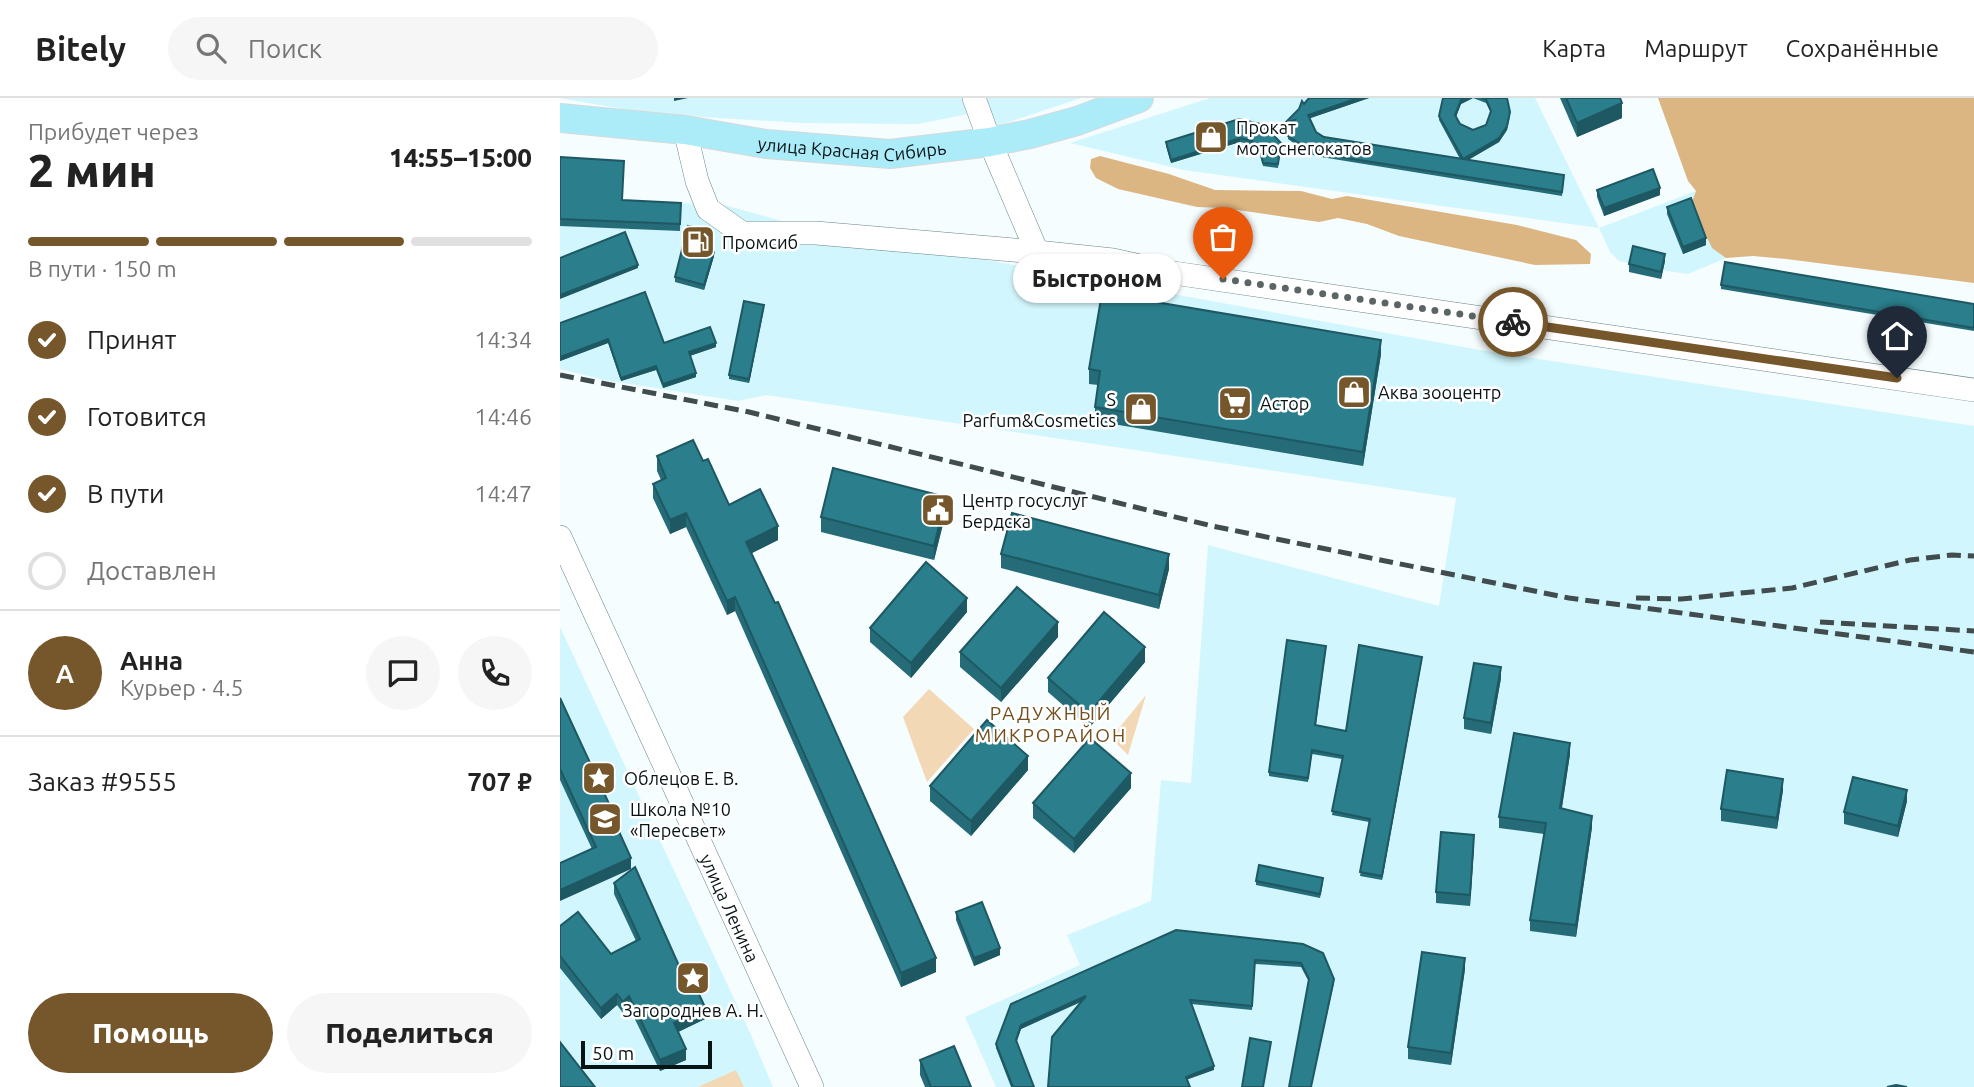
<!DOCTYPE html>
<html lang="ru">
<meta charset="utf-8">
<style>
body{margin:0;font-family:Ubuntu,sans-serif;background:#f6f6f6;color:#222;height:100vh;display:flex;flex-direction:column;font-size:26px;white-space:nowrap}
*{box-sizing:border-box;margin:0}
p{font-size:23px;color:#767676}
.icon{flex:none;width:38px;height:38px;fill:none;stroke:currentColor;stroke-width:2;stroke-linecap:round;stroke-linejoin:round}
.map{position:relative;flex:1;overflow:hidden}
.panel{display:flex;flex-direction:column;background:#fff;width:560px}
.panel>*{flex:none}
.scale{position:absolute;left:21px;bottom:18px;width:131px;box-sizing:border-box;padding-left:7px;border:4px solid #071315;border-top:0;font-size:19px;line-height:24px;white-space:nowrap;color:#071315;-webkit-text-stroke:5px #fff;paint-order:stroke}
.pin{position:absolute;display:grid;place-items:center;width:60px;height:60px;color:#fff;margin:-72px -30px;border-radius:50% 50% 50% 0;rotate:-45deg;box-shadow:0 0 7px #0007}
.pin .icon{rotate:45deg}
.courier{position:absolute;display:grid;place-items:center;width:70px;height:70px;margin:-35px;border:5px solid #75572b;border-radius:50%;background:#fff;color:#222;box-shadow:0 2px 9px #0007}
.bubble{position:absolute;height:49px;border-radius:24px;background:#fff;box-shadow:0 2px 5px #0004;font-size:23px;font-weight:800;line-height:49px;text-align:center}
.headline em{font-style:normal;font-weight:800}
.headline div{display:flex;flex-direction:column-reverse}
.headline{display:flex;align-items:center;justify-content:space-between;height:119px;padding:0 28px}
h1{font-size:46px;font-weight:800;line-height:52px}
.bar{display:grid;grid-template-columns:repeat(4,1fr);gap:10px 7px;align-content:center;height:84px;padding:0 28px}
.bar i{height:9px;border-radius:5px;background:#e0e0e0}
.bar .active{background:#75572b}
.bar p{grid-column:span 4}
.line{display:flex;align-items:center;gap:18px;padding:0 28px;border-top:2px solid #e0e0e0}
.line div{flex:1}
.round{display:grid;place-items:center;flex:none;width:74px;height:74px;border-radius:37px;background:#f6f6f6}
ol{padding:0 28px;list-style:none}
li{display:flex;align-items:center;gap:21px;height:77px}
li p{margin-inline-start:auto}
li .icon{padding:7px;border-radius:50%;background:#75572b;color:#fff;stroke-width:4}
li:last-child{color:#767676}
li i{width:38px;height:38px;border:4px solid #e0e0e0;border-radius:50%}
.cta{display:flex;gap:14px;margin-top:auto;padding:14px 28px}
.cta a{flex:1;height:80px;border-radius:42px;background:#75572b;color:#fff;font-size:28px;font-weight:800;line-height:80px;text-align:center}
.cta a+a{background:#f6f6f6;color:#222}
header{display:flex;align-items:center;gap:42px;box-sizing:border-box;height:98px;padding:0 35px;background:#fff;border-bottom:2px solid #e0e0e0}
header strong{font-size:33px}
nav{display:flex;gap:38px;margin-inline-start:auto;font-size:24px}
.search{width:490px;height:63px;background:#f6f6f6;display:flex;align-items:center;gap:18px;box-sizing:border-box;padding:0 24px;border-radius:38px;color:#767676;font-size:26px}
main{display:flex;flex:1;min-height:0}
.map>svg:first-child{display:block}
.built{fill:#d2f6fd}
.green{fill:#f2d8b5}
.forest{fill:#dcb682}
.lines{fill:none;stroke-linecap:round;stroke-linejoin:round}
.minor-casing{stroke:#66868c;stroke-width:24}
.major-casing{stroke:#d7d9da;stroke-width:30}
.minor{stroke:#fff;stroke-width:23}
.major{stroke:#abecf8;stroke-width:28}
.rail{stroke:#414c4e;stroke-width:5;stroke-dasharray:14 7;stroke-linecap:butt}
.wall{fill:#256c78;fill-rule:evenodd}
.shaded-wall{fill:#1e5862}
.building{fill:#2b7e8c;stroke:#1e5862;stroke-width:2}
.done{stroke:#5b6567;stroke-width:7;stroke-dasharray:0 12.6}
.route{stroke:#75572b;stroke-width:9}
.labels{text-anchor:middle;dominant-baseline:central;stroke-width:5;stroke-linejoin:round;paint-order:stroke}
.poi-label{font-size:18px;fill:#071315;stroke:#fff;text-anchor:start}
.street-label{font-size:18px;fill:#071315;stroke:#fff}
.neighbourhood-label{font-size:19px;letter-spacing:2px;fill:#704f1c;stroke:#fff}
</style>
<header>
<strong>Bitely</strong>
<div class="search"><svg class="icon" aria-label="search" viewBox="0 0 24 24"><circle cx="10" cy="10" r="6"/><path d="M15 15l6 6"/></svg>Поиск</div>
<nav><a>Карта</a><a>Маршрут</a><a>Сохранённые</a></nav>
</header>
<main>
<section class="panel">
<div class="headline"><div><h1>2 мин</h1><p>Прибудет через</p></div><em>14:55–15:00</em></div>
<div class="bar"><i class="active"></i><i class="active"></i><i class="active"></i><i></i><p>В пути · 150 m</p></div>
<ol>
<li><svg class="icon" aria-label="check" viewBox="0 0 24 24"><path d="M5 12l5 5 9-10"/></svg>Принят<p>14:34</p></li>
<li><svg class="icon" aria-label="check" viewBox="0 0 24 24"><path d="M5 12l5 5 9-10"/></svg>Готовится<p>14:46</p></li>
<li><svg class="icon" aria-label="check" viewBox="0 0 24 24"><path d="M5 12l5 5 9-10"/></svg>В пути<p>14:47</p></li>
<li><i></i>Доставлен</li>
</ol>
<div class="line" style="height:126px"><b class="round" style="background:#75572b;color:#fff">А</b><div><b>Анна</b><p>Курьер · 4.5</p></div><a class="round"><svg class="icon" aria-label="chat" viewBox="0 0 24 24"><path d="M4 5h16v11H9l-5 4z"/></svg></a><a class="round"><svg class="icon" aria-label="phone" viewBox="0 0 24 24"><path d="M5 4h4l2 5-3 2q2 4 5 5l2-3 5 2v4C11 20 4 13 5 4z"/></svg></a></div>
<div class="line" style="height:91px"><div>Заказ #9555</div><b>707 ₽</b></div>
<div class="cta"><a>Помощь</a><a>Поделиться</a></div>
</section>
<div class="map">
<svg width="1414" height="989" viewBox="0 0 1414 989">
<rect width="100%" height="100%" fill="#f6fdfe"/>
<g class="built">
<polygon points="0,0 407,0 413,15 358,26 243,25 91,16"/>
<polygon points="426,0 521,0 437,28"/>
<polygon points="650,0 975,0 1039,130 1136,93 1166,160 1128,176 1092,171 1059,163 1050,154 1039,130 624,72 510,45"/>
<polygon points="0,100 164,107 240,128 920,252 1414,328 1414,989 436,989 405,919 520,867 507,837 591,803 601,682 631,685 648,447 879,508 896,400 206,297 178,303 44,282 0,271"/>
<polygon points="0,529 191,937 213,989 0,989"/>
</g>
<g class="green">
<polygon points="369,591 414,631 367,684 343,619"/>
<polygon points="586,597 568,657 551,640"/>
<polygon points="176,972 184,989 138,989"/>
</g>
<g class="forest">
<polygon points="1098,0 1414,0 1414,185 1226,161 1193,158 1166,160 1152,150 1131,107 1136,93 1128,83"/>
<polygon points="540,58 609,76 655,92 741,93 772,101 787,98 957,127 1016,142 1031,156 1030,166 975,167 839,138 807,126 778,120 759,124 664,110 637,109 558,91 536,80 530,70 531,61"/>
</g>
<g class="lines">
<g class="minor-casing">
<g id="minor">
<polyline points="414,0 430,44 477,154"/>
<polyline points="125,32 137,83 148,111 182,135 256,135 477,154 553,162 607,174 1414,292"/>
<path id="s1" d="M0 439 252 989"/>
</g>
</g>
<g class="major-casing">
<g id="major">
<path id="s2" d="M0 20 125 32 206 46 330 56 430 44 470 36 517 23 579 0"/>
</g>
</g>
<use href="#minor" class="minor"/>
<use href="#major" class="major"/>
<g class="rail">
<polyline points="0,277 189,314 652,428 1009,500 1414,554"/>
<polyline points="1076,500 1121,501 1232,490 1350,462 1392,457 1414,458"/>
<polyline points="1260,524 1414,533"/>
</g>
</g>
<g class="wall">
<path d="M749 0H809L750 20 756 34 764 39 900 61 879 22 883 0H947L950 18 947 32 939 44 908 62 1004 81 1002 98 761 59 749 56 728 41V38L733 26 726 28ZM913 0 926 5 931 15 926 27 913 32 900 26 896 19 901 6Z"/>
<polygon points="1000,0 1060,0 1062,20 1017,39"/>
<polygon points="679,21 721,49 718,70 703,68 700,56 692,47 680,44 611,65 606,48 606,44"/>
<polygon points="0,59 62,102 121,105 120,133 0,128"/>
<polygon points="1037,92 1100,97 1044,118 1037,99"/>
<polygon points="1107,109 1146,147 1123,156 1107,116"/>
<polygon points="152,138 150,152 154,158 144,192 115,184 115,179"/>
<polygon points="1105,163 1101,181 1069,174 1069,166"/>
<polygon points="1161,187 1414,206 1414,233 1161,191"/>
<polygon points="204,210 189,285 169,281 169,277"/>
<polygon points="0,225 104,245 156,249 130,258 136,279 103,290 96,272 61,283 48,245 0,263"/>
<polygon points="821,256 803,368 535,323 535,309 538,287 529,286 529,271"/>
<polygon points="97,358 143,363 169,407 218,442 192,455 376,874 341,889 175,513 167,517 126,429 110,436 93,400 93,386 101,382 97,373"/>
<polygon points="386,414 374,462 261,434 261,419"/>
<polygon points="441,456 609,471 599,511 441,470"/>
<polygon points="407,514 351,580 310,544 310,530"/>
<polygon points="498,539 441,604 400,569 400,554"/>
<polygon points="766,551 756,627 786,633 862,562 822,782 800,778 809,724 772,717 782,661 752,656 748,684 709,678 709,674"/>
<polygon points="585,564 529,630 488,594 488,580"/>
<polygon points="941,580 931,636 904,631 904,620"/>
<polygon points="0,600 58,732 71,760 32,751 0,682"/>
<polygon points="1010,656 1002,710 1032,729 1016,839 970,833 970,822 984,736 939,730 939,719"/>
<polygon points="468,672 411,738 370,703 370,688"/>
<polygon points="571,690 514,755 473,720 473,705"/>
<polygon points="1223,692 1217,731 1161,723 1161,711"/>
<polygon points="1347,703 1338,739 1284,726 1284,714"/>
<polygon points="914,748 910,808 876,805 876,794"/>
<polygon points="696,783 763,784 760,800 696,787"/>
<polygon points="54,785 120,870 145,921 118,934 126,962 100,973 69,909 63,915 57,907 41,921 0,870 0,828 51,856 76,843 54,796"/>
<polygon points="396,814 440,857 414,868 396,822"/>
<polygon points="743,846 774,885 749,884 741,869 695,866 692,912 631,906 654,972 521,904 461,931 456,944 474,989 451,989 436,950 436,946 451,906"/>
<polygon points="905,871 891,967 848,961 848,949"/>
<polygon points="360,962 411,989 365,989 360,977"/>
</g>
<g class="shaded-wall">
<polygon points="114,0 128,0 114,3"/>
<polygon points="798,0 809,0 748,21 748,17"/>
<polygon points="905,0 913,0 901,6 895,21 895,17 901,2"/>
<polygon points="1062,5 1062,20 1017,39 1017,25"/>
<polygon points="950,14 947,32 939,44 903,65 903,61"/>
<polygon points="735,22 735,25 726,28 726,24"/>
<polygon points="680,40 680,44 611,65 611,62"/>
<polygon points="1100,90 1100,97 1044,118 1044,110"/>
<polygon points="1146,140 1146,147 1123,156 1123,149"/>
<polygon points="154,154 154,158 144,192 144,187"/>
<polygon points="1105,156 1105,163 1101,181 1101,174"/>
<polygon points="78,167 78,170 0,201 0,197"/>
<polygon points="204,207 204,210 189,285 189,281"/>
<polygon points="48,241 48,245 0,263 0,259"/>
<polygon points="821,242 821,256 803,368 803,354"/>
<polygon points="156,245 156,249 129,258 129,254"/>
<polygon points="96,268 96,272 61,283 61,280"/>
<polygon points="136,275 136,279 103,290 103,286"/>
<polygon points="386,399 386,414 374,462 374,448"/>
<polygon points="126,415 126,429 110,436 110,422"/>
<polygon points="218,428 218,442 186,458 186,444"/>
<polygon points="609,456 609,471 599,511 599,497"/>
<polygon points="175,499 175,513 167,517 167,503"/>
<polygon points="407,500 407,514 351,580 351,565"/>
<polygon points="498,524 498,539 441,604 441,590"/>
<polygon points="585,549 585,564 529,630 529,615"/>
<polygon points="862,559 862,562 822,782 822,778"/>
<polygon points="941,569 941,580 931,636 931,625"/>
<polygon points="1010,645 1010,656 1000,721 1000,710"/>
<polygon points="468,658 468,672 411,738 411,723"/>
<polygon points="571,675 571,690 514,755 514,741"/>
<polygon points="1223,681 1223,692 1217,731 1217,720"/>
<polygon points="1347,692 1347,703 1338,739 1338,728"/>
<polygon points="1032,718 1032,729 1016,839 1016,827"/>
<polygon points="914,737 914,748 910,808 910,797"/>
<polygon points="71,760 71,771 0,803 0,792"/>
<polygon points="440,850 440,857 414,868 414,860"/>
<polygon points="376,860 376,874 341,889 341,875"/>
<polygon points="905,860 905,871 891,967 891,955"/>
<polygon points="774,881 774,885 751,989"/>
<polygon points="57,896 57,907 41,921 41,910"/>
<polygon points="69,898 69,909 63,915 63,904"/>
<polygon points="526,898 526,901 461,931 456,946 456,942 461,927"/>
<polygon points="145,909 145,921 114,936 114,925"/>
<polygon points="126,951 126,962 100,973 100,962"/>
<polygon points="654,968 654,972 626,982 626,979"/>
</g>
<g class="building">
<polygon points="749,0 798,0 748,17 756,34 764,39 903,61 879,18 883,0 905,0 901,2 895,17 900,26 913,32 926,27 931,13 926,1 922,0 947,0 950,14 947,28 939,40 903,61 1004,77 1002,94 761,56 749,52 728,38 735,22 726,24 739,11 742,3 744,6"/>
<polygon points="1006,0 1060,0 1062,5 1017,25"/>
<polygon points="679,21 704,27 721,45 718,66 703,65 700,53 692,43 680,40 611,62 606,44"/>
<polygon points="0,59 64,63 62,102 121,105 120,126 0,121"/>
<polygon points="1093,71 1100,90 1044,110 1037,92"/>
<polygon points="1131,100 1146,140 1123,149 1107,109"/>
<polygon points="128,128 152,133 149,151 154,154 144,187 115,179"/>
<polygon points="65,134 78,167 0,197 0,160"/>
<polygon points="1073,148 1105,156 1101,174 1069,166"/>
<polygon points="1165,164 1414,206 1414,230 1161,187"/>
<polygon points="85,194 104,245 150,229 156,245 129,254 136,275 103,286 96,268 61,280 48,241 0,259 0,225"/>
<polygon points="542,195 821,242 803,354 535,309 540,273 529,271"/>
<polygon points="184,203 204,207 189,281 169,277"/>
<polygon points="133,342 143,363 148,361 169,407 200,391 218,428 186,444 215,505 218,504 376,860 341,875 175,499 167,503 126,415 110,422 93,386 106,380 97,358"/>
<polygon points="273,370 386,399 374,448 261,419"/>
<polygon points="452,415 609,456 599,497 441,456"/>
<polygon points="366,464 407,500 351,565 310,530"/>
<polygon points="457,489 498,524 441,590 400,554"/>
<polygon points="544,514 585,549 529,615 488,580"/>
<polygon points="727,542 766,548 755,627 786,633 799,547 862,559 822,778 800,774 810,721 772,713 783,658 752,652 748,680 709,674"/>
<polygon points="914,565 941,569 931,625 904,620"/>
<polygon points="0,600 58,725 56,727 71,760 0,792 0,765 36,749 0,671"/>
<polygon points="427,622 468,658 411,723 370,688"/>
<polygon points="954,635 1010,645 1000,710 1032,718 1016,827 970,822 986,725 939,719"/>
<polygon points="530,640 571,675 514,741 473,705"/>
<polygon points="1167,672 1223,681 1217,720 1161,711"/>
<polygon points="1293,679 1347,692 1338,728 1284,714"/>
<polygon points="881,734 914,737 910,797 876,794"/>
<polygon points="699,767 763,780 760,796 696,783"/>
<polygon points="75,769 120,870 126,868 145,909 114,925 126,951 100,962 69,898 63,904 57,896 41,910 0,858 0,828 18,814 51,856 80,841 54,785"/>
<polygon points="422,804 440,850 414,860 396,814"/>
<polygon points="616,832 743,846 763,855 774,881 751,989 729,989 749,881 741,865 695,862 692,908 630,902 654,968 626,979 630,989 488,989 492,939 526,898 461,927 456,942 474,989 453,989 436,946 451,906"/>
<polygon points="862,854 905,860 891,955 848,949"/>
<polygon points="690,940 711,944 703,989 682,989"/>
<polygon points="0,944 35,989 0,989"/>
<polygon points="394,948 411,989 371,989 360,962"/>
<polygon points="1336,987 1347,989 1327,989"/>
</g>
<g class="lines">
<polyline class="done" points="663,181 953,224"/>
<polyline class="route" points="953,224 1337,280"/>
</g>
<defs>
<g id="shop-square" transform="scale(1.75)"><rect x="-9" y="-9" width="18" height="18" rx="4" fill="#75572b" stroke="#fff"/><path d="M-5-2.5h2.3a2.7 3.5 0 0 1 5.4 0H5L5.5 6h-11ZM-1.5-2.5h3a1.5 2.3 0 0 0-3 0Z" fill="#fff"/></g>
<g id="fuel-square" transform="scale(1.75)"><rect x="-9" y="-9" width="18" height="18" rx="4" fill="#75572b" stroke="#fff"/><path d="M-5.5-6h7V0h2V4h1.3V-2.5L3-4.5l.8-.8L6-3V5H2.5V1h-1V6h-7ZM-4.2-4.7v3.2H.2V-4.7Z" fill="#fff"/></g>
<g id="supermarket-square" transform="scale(1.75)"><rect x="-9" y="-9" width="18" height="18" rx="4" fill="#75572b" stroke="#fff"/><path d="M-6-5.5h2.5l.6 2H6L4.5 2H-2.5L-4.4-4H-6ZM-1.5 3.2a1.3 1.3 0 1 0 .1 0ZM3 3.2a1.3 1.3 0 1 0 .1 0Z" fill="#fff"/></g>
<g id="civic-square" transform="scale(1.75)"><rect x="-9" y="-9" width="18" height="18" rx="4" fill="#75572b" stroke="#fff"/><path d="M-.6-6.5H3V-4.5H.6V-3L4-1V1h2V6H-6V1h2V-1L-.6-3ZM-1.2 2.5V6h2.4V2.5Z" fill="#fff"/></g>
<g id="sight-square" transform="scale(1.75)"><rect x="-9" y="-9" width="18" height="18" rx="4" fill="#75572b" stroke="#fff"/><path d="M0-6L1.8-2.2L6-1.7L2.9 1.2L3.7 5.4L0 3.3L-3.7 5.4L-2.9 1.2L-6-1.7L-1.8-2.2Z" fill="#fff"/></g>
<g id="school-square" transform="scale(1.75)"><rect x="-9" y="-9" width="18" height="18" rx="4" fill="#75572b" stroke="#fff"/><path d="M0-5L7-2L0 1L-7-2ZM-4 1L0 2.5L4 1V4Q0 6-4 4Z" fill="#fff"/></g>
</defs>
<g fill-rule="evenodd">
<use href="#shop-square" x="651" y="39"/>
<use href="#fuel-square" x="138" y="144"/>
<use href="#shop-square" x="794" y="294"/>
<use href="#supermarket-square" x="675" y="305"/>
<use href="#shop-square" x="581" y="311"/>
<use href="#civic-square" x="378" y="412"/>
<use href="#sight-square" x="39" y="680"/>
<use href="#school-square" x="45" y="721"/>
<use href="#sight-square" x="133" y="880"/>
</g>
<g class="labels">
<g class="poi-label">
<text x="676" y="29">Прокат<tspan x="676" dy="21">мотоснегокатов</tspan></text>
<text x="162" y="144">Промсиб</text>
<text x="818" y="294">Аква зооцентр</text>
<text x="556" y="301" text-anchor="end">S<tspan x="556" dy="21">Parfum&amp;Cosmetics</tspan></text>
<text x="700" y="305">Астор</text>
<text x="402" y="402">Центр госуслуг<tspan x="402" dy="21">Бердска</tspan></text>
<text x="64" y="680">Облецов Е. В.</text>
<text x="70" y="711">Школа №10<tspan x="70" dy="21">«Пересвет»</tspan></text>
<text x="133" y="912" text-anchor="middle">Загороднев А. Н.</text>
</g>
<g class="street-label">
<text stroke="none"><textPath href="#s2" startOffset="294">улица Красная Сибирь</textPath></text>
<text stroke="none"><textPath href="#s1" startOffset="408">улица Ленина</textPath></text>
</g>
<g class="neighbourhood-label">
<text x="491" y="615">РАДУЖНЫЙ<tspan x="491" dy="22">МИКРОРАЙОН</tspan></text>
</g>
</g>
</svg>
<div class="scale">50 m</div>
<div class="pin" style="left:663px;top:181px;background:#ea580c"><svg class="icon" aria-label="bag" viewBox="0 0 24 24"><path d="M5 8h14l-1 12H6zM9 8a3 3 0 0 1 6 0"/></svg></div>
<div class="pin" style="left:1337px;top:280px;background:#1f2937"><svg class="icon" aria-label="home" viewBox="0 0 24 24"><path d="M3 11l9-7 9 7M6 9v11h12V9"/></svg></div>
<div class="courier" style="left:953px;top:224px"><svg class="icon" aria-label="bike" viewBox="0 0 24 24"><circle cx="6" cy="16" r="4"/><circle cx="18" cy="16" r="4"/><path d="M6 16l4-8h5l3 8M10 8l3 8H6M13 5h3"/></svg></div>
<div class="bubble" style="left:453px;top:156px;width:168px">Быстроном</div>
</div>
</main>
